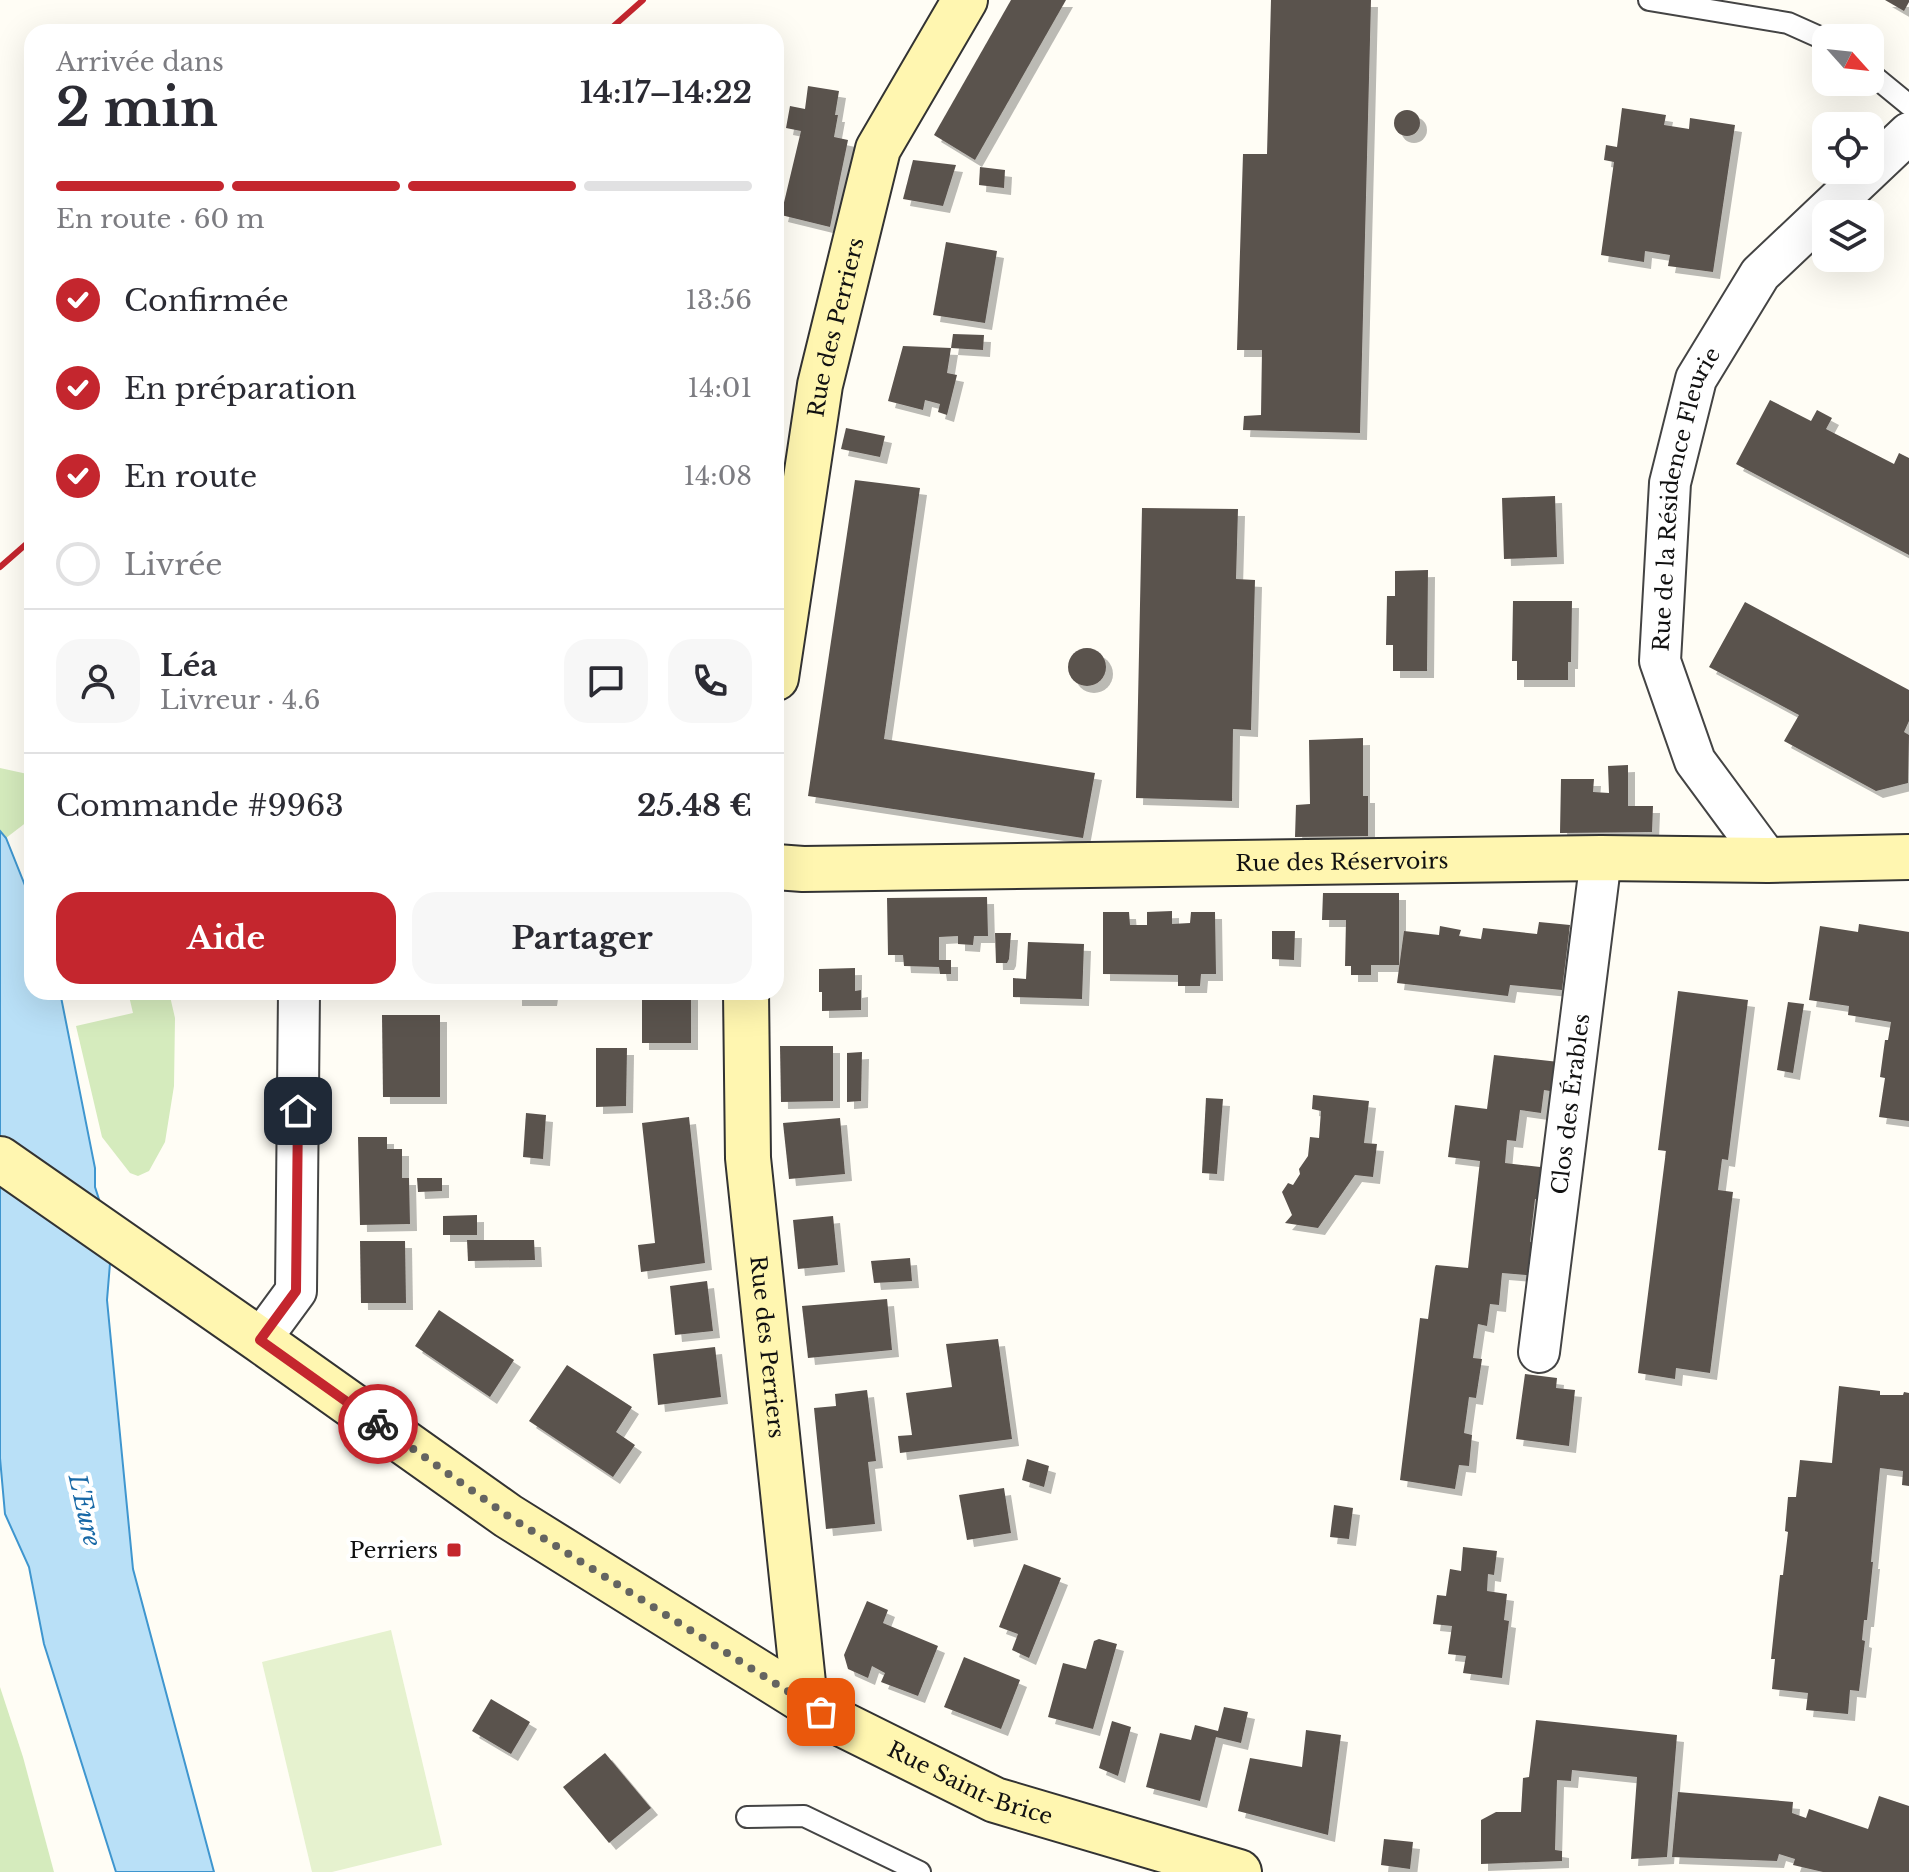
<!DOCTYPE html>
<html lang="fr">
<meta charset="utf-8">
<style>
body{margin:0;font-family:"Libre Baskerville",serif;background:#f7f7f7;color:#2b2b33;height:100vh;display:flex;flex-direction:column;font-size:30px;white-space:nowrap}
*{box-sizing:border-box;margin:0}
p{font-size:26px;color:#7c7c81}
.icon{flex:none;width:44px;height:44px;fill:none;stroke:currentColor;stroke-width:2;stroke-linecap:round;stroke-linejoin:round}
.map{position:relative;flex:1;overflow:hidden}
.drawer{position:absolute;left:24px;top:24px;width:760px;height:976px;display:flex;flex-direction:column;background:#fff;border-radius:24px;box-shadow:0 8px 32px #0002}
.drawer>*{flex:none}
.needle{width:52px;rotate:117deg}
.buttons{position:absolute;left:1812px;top:24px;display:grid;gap:16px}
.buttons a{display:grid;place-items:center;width:72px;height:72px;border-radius:16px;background:#fff;box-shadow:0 8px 32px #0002;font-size:40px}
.pin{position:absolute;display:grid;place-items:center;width:68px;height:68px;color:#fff;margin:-34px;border-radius:16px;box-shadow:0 4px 12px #0006}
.courier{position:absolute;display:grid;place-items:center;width:80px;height:80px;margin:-40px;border:6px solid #c4262e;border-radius:50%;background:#fff;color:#222;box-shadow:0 2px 10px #0007}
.head em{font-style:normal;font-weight:800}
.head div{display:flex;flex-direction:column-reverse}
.head{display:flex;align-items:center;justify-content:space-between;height:136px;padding:0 32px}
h1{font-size:52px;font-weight:800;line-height:60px}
.bar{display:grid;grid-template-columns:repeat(4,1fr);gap:12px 8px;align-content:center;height:96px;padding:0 32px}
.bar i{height:10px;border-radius:6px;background:#e1e1e2}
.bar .active{background:#c4262e}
.bar p{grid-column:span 4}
.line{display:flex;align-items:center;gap:20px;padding:0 32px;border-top:2px solid #e1e1e2}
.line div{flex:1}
.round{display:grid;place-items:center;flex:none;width:84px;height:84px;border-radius:24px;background:#f7f7f7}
ol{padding:0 32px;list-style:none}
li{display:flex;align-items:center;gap:24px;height:88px}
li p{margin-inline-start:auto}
li .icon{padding:8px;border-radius:50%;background:#c4262e;color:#fff;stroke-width:4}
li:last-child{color:#7c7c81}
li i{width:44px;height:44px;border:4px solid #e1e1e2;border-radius:50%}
.primary-button{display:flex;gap:16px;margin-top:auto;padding:16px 32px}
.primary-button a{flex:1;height:92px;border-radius:24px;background:#c4262e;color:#fff;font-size:32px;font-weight:800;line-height:92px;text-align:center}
.primary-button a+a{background:#f7f7f7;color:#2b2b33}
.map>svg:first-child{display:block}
.green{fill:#d5ebbd}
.pitch{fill:#e6f2cf}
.water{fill:#b9e0f7;stroke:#3f96cf;stroke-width:2}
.building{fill:#5a524d;filter:url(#shadow)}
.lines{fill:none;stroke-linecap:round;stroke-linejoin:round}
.lane-casing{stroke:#444;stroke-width:24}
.street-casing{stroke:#444;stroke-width:44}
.secondary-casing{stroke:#333;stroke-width:48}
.lane{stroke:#fff;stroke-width:20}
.street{stroke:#fff;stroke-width:40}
.secondary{stroke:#fff6b0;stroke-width:44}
.rail{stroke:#c4262e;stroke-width:6}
.done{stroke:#646461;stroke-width:8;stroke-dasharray:0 14.4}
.route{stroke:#c4262e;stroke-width:10}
.poi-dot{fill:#c4262e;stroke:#fff;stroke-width:3}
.labels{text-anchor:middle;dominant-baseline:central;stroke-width:8;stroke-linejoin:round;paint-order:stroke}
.street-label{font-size:22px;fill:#111;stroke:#fff}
.poi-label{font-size:22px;fill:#111;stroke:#fff;text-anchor:end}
.water-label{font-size:24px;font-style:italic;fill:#1768a6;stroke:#fff}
</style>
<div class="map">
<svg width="1909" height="1872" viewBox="0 0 1909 1872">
<defs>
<filter id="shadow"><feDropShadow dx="7" dy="7" stdDeviation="0" flood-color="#0004"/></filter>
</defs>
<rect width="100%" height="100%" fill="#fffdf5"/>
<g class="green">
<polygon points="0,768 32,775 32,818 6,838 0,831"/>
<polygon points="128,992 169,992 175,1018 174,1086 165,1142 149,1171 138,1176 130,1173 102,1137 76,1026 133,1013"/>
<polygon points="0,1687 23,1757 54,1872 0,1872"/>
</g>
<polygon class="pitch" points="391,1630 442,1845 332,1872 312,1872 262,1662"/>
<polygon class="water" points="0,831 6,838 32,903 32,992 60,992 95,1168 95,1187 112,1239 107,1300 133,1569 214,1872 116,1872 44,1644 29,1567 5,1514 0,1458"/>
<g class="building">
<polygon points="1011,0 1066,0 975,160 934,135"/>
<polygon points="1271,0 1371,0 1360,433 1243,430 1244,416 1261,415 1262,350 1237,350 1243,154 1267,154"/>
<polygon points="1885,0 1909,0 1909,2 1904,11"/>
<polygon points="808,86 839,91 835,115 838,115 834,137 848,140 830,227 781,215 801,131 786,128 790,106 805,109"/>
<polygon points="1622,108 1666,115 1664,125 1689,129 1690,118 1735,125 1713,272 1668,266 1670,255 1645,251 1644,262 1601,255 1614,162 1604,160 1606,145 1617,147"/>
<circle cx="1407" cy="123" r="13"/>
<polygon points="913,160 956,165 943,206 903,199"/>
<polygon points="980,167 1005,170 1004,188 979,185"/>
<polygon points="946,242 997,251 985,323 933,315"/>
<polygon points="953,334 984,335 983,350 951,348 947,373 957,375 947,415 938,412 940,404 925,400 923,410 888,401 903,346 951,348"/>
<polygon points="1770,400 1811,421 1817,410 1832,418 1826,429 1894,464 1899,453 1909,458 1909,555 1736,464"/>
<polygon points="846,428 885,436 880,457 841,449"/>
<polygon points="855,480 920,488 884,739 1095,773 1083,838 808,796"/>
<polygon points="1555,496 1557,557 1504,559 1502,498"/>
<polygon points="1142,508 1238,509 1236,579 1255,580 1251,730 1233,729 1232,801 1136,798"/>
<polygon points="1428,570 1427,671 1393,671 1393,645 1386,645 1387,596 1395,596 1395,571"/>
<polygon points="1513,601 1572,601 1571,662 1568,662 1568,680 1517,680 1517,661 1512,661"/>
<polygon points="1745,602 1909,690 1909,721 1904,732 1909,735 1908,783 1876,791 1784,741 1799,715 1709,667"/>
<circle cx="1087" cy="667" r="19"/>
<polygon points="1363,738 1363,796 1368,796 1368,836 1295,837 1296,805 1310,804 1309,740"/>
<polygon points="1628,765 1628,806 1653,806 1652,832 1560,833 1561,779 1594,779 1593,792 1609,793 1608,766"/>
<polygon points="1323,893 1399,893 1399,965 1371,965 1371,975 1351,975 1351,966 1345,966 1346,920 1322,920"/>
<polygon points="987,897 988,936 974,936 973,945 958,944 958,936 939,937 939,960 951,960 951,974 940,974 939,967 904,966 903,955 888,955 887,898"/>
<polygon points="1172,911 1172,924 1190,923 1191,912 1215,912 1216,974 1201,974 1200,986 1178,986 1178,975 1103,974 1103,912 1129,912 1130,925 1147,925 1147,912"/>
<polygon points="1539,922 1570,925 1562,990 1510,985 1508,996 1397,983 1404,931 1439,935 1440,926 1461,930 1459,936 1481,939 1483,928 1537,934"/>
<polygon points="1859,924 1909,932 1909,1121 1879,1117 1885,1078 1880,1077 1885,1040 1888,1040 1891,1022 1848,1015 1849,1006 1809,1000 1820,926 1858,932"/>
<polygon points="1272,931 1295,931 1294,960 1272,959"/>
<polygon points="995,933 1011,933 1009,959 1007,963 996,963"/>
<polygon points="1028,942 1084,944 1082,999 1013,997 1013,978 1026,979"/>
<polygon points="855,968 855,991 861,990 861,1010 822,1011 822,992 819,992 819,969"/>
<polygon points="1678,991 1748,1000 1728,1160 1722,1159 1718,1190 1733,1192 1710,1373 1676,1368 1675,1379 1638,1373 1666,1151 1658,1150"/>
<polygon points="515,992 551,992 550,999 515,999"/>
<rect x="642" y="992" width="49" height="51"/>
<polygon points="1788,1002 1804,1004 1793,1073 1777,1070"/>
<polygon points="382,1015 440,1015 440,1097 383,1097"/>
<polygon points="780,1046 833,1046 833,1101 781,1102"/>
<polygon points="596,1048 627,1048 626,1106 596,1107"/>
<polygon points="862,1052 861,1101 847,1102 847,1053"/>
<polygon points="1494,1055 1559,1062 1556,1092 1544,1090 1541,1113 1520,1110 1516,1141 1507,1140 1505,1163 1549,1168 1546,1200 1535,1199 1530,1242 1541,1243 1537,1276 1502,1273 1499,1305 1490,1304 1487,1326 1478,1324 1473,1358 1482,1359 1476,1398 1469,1397 1464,1433 1472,1435 1469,1466 1459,1465 1455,1489 1400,1480 1420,1318 1428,1319 1435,1267 1436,1265 1468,1268 1480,1161 1448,1157 1455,1105 1487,1109"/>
<polygon points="1313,1095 1369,1101 1364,1143 1377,1144 1373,1177 1355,1175 1318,1228 1285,1223 1292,1215 1282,1192 1288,1183 1293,1185 1300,1174 1299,1169 1308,1156 1310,1137 1319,1138 1321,1111 1312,1109"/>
<polygon points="1206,1098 1223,1099 1217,1174 1202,1173"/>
<polygon points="526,1113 546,1115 543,1159 523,1157"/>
<polygon points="689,1117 705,1263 641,1272 638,1245 655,1243 642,1123"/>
<polygon points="840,1118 845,1174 789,1179 783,1123"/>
<polygon points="358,1137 387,1137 387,1149 402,1149 402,1178 409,1178 410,1224 360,1225"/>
<polygon points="417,1178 442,1178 442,1191 418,1192"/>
<polygon points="477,1215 477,1235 443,1235 443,1216"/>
<polygon points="833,1216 838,1265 798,1269 793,1220"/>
<polygon points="467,1240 534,1240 535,1260 468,1261"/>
<polygon points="360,1241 405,1241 406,1303 361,1303"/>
<polygon points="910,1258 912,1281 874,1283 871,1261"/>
<polygon points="707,1281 713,1331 675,1335 670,1286"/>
<polygon points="887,1299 892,1350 808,1358 802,1306"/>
<polygon points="439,1310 514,1360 490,1397 415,1346"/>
<polygon points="998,1339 1012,1439 900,1453 898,1436 912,1435 906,1393 952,1387 946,1344"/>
<polygon points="715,1347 721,1397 658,1405 653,1354"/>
<polygon points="567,1365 632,1407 616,1432 635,1445 613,1477 529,1421"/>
<polygon points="1525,1374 1557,1378 1556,1388 1575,1390 1569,1446 1516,1439"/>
<polygon points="1839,1386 1880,1391 1880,1395 1903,1395 1904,1392 1909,1393 1909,1486 1902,1485 1903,1471 1880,1468 1871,1562 1873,1562 1867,1620 1864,1620 1862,1640 1865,1641 1859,1691 1850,1690 1848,1714 1806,1710 1808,1693 1772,1689 1775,1659 1771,1659 1780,1575 1783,1575 1788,1532 1785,1531 1788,1497 1796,1497 1800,1460 1832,1463"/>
<polygon points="867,1390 876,1461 868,1462 875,1524 826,1529 814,1408 836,1406 835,1394"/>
<polygon points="1027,1459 1049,1466 1044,1487 1022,1480"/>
<polygon points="1004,1488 1011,1533 967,1540 959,1495"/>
<polygon points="1334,1505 1353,1508 1349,1539 1330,1537"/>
<polygon points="1463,1547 1497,1551 1494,1575 1488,1574 1487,1591 1507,1594 1504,1620 1509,1621 1502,1678 1463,1673 1466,1656 1448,1654 1452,1626 1433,1624 1437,1595 1446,1596 1450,1569 1461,1571"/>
<polygon points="1024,1564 1061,1578 1029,1658 1012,1650 1018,1634 999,1627"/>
<polygon points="867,1601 888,1610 883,1623 938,1646 918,1696 881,1682 885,1673 872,1666 868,1678 848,1669 844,1655"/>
<polygon points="1099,1639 1117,1644 1093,1729 1048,1717 1063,1663 1086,1669 1094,1641"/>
<polygon points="964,1657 1020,1680 1001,1729 944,1707"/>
<polygon points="491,1699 530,1722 511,1754 472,1731"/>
<polygon points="1224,1707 1248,1712 1241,1743 1216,1737 1200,1801 1146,1787 1160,1733 1191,1740 1195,1725 1218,1731"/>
<polygon points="1536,1720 1677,1735 1667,1857 1631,1859 1637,1777 1572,1770 1571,1781 1557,1780 1555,1850 1562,1851 1562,1861 1481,1864 1481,1820 1496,1812 1521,1812 1523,1778 1529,1777"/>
<polygon points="1112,1721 1131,1727 1118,1776 1099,1768"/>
<polygon points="1306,1730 1341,1735 1328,1835 1238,1811 1250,1758 1302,1767"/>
<polygon points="605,1753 651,1808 609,1843 563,1787"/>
<polygon points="1678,1792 1793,1802 1792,1813 1806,1818 1809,1809 1868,1829 1879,1796 1909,1806 1909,1872 1823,1872 1793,1865 1795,1859 1779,1854 1777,1861 1672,1857"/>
<polygon points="1384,1839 1413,1842 1410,1869 1381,1865"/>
</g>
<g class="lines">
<g class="lane-casing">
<g id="lane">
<polyline points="1649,0 1788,23 1826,40"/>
<polyline points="1870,73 1909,105"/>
<polyline points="747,1817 804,1816 920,1872"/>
</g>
</g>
<g class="street-casing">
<g id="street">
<path id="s1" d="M1768 860 1695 761 1660 661 1670 483 1696 379 1760 274 1909 133"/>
<polyline points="260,1340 296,1291 299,992"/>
<path id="s2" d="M1539 1352 1601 858"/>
</g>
</g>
<g class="secondary-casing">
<g id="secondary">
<path id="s3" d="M776 678 820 385 878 149 965 0"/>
<path id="s4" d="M776 867 803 869 1601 858 1768 860 1909 857"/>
<path id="s5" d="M746 992 748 1158 805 1702"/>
<path id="s6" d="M0 1159 260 1340 508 1516 838 1722 995 1800 1239 1872"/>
</g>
</g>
<use href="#lane" class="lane"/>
<use href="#street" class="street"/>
<use href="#secondary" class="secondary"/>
<g class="rail">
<polyline points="607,32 643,0"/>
<polyline points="0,567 32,539"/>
</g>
</g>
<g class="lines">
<polyline class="done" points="378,1424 508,1516 821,1712"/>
<polyline class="route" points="298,1111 296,1291 260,1340 378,1424"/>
</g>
<rect class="poi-dot" x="446" y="1542" width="16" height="16" rx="4"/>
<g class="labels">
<g class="street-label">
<text stroke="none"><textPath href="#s3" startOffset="356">Rue des Perriers</textPath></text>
<text stroke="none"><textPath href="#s1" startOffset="394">Rue de la Résidence Fleurie</textPath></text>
<text stroke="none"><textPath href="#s4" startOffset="566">Rue des Réservoirs</textPath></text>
<text stroke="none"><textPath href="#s2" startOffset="250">Clos des Érables</textPath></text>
<text stroke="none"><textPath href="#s5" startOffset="356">Rue des Perriers</textPath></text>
<text stroke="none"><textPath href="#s6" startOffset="1156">Rue Saint-Brice</textPath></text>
</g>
<g class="poi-label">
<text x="438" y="1550">Perriers</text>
</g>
<g class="water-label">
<text transform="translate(85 1510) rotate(77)">L'Eure</text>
</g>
</g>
</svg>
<div class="buttons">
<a><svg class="needle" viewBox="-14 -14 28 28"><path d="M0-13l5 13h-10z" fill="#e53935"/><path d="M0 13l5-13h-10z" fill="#7c7c81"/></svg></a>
<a><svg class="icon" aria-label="locate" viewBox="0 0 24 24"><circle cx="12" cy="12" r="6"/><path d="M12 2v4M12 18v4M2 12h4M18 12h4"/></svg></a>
<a><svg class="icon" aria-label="layers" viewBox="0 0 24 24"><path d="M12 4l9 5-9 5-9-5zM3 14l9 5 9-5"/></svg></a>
</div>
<div class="pin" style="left:821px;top:1712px;background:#ea580c"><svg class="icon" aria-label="bag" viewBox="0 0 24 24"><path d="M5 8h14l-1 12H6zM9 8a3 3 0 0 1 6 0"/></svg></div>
<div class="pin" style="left:298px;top:1111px;background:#1f2937"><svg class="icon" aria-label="home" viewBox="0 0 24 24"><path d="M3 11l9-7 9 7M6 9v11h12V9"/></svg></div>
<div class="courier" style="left:378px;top:1424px"><svg class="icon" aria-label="bike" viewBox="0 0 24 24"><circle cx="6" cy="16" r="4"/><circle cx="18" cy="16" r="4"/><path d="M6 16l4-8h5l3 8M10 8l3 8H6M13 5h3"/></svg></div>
<section class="drawer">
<div class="head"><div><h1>2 min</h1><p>Arrivée dans</p></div><em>14:17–14:22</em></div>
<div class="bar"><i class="active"></i><i class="active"></i><i class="active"></i><i></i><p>En route · 60 m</p></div>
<ol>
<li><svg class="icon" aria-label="check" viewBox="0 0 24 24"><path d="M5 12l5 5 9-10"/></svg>Confirmée<p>13:56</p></li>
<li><svg class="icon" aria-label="check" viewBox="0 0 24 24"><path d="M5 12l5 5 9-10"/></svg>En préparation<p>14:01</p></li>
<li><svg class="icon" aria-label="check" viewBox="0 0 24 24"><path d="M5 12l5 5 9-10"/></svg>En route<p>14:08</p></li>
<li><i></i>Livrée</li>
</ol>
<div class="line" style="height:144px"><a class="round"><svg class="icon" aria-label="person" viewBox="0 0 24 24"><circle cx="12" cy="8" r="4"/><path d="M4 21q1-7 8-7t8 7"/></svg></a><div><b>Léa</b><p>Livreur · 4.6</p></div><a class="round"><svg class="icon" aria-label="chat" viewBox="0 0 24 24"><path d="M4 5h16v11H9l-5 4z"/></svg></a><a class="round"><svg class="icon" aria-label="phone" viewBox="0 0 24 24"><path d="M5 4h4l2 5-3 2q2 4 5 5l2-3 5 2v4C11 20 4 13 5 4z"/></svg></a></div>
<div class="line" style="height:104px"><div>Commande #9963</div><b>25.48 €</b></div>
<div class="primary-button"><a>Aide</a><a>Partager</a></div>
</section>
</div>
